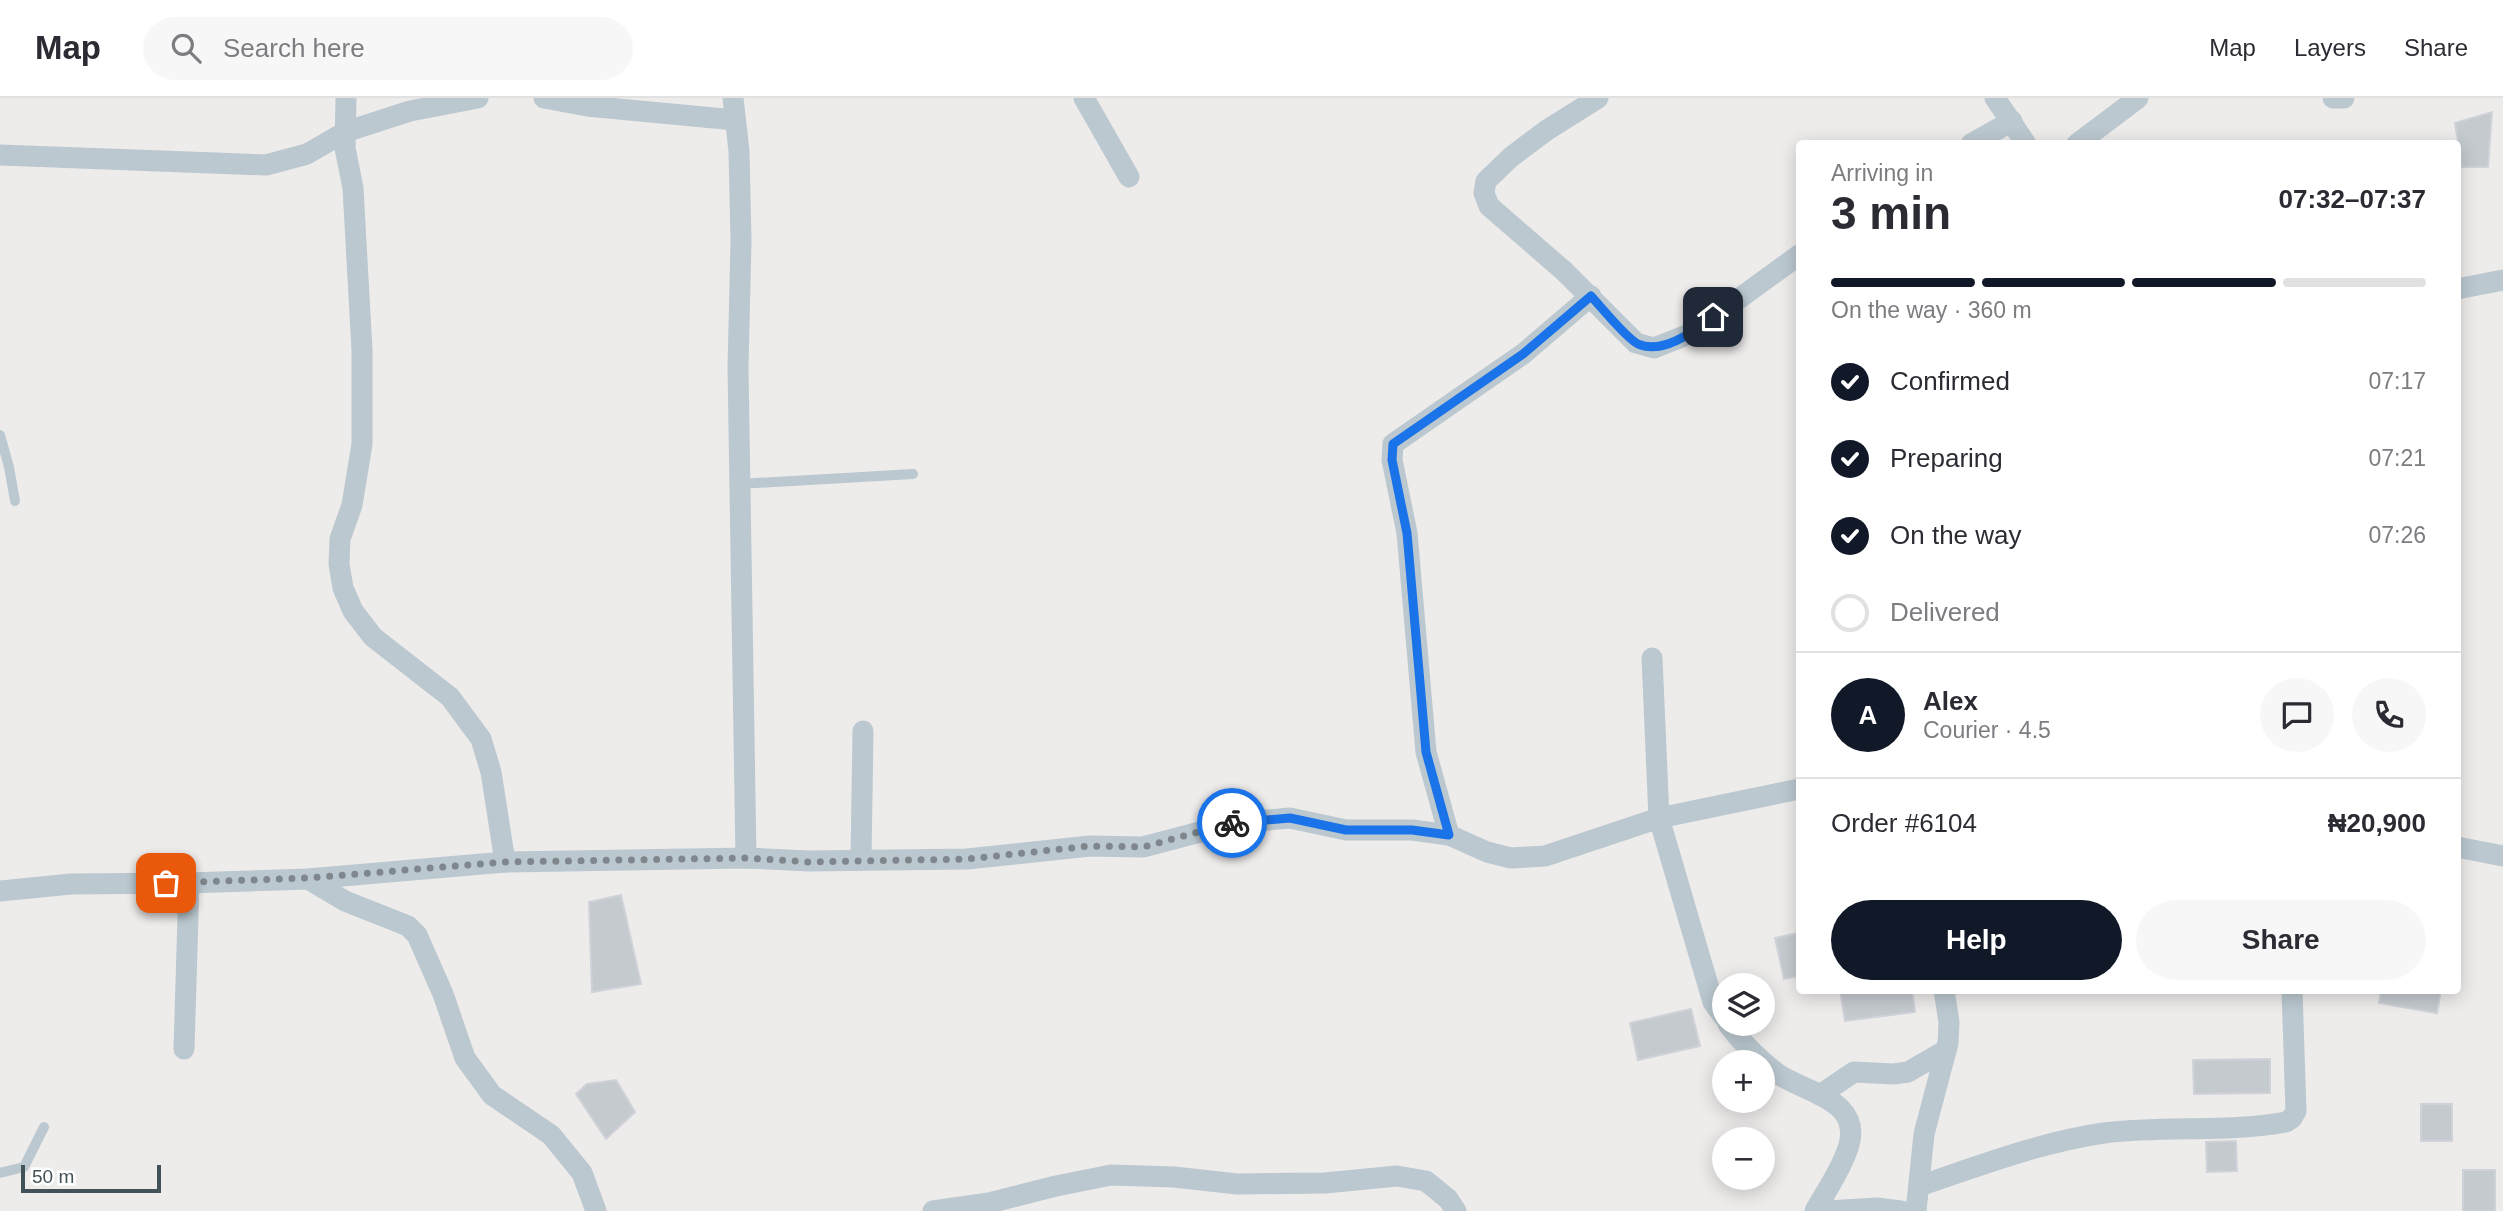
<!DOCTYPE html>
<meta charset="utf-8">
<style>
body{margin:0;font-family:Arial,sans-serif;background:#f7f7f7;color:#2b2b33;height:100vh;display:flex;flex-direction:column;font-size:26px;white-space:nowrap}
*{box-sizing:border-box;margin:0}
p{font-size:23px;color:#7c7c81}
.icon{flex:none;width:38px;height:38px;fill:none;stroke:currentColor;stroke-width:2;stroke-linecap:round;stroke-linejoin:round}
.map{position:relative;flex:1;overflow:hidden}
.panel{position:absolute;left:1796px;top:42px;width:665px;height:854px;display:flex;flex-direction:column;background:#fff;border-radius:7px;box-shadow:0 4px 18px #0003}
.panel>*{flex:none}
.controls{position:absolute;left:1712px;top:875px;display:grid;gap:14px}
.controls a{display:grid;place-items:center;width:63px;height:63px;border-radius:50%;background:#fff;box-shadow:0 4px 18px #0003;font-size:35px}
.scale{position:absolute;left:21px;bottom:18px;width:140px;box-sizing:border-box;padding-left:7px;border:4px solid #435159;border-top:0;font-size:19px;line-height:24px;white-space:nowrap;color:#435159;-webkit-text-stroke:5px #fff;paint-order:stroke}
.pin{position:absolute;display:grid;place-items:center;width:60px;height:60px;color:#fff;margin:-30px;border-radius:14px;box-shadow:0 4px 10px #0006}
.courier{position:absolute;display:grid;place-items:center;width:70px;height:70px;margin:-35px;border:5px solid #1a73e8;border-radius:50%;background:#fff;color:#222;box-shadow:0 2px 9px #0007}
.overview em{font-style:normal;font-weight:700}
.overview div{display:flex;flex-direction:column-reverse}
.overview{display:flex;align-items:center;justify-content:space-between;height:119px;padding:0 35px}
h1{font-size:46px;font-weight:700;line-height:52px}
.bar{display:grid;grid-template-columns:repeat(4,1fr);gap:10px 7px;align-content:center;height:84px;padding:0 35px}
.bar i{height:9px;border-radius:5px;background:#e1e1e2}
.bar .current{background:#111827}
.bar p{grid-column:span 4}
.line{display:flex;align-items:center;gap:18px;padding:0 35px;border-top:2px solid #e1e1e2}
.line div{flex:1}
.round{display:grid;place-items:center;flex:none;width:74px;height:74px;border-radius:37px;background:#f7f7f7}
ol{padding:0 35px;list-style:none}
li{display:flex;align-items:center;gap:21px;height:77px}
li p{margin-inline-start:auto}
li .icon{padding:7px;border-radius:50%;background:#111827;color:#fff;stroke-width:4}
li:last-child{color:#7c7c81}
li i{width:38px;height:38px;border:4px solid #e1e1e2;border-radius:50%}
.button{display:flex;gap:14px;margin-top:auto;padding:14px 35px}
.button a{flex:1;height:80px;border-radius:42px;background:#111827;color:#fff;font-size:28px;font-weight:700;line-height:80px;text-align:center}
.button a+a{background:#f7f7f7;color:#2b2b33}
header{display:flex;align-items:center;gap:42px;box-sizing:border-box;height:98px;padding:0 35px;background:#fff;border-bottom:2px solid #e1e1e2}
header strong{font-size:33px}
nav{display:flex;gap:38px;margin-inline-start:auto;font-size:24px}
.search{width:490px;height:63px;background:#f7f7f7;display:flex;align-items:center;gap:18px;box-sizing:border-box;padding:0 24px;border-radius:38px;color:#7c7c81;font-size:26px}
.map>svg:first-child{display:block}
.building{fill:#c5cacf;stroke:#cfd2d8;stroke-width:2}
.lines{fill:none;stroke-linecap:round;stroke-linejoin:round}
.service{stroke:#bbc8cf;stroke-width:10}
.minor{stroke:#bbc8cf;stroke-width:21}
.done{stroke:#7f878c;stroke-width:7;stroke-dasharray:0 12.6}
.route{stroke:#1a73e8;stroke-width:9}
</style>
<header>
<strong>Map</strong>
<div class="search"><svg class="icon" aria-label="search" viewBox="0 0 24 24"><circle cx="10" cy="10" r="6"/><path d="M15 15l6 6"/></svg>Search here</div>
<nav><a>Map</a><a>Layers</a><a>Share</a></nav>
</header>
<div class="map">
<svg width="2503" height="1113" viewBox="0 0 2503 1113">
<rect width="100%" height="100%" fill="#eeebeb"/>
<g class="building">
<polygon points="2492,14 2488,69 2462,69 2455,25"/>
<polygon points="621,797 641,886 592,894 589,804"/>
<polygon points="1799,835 1799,878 1784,881 1775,840"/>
<polygon points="1840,892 1912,892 1915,914 1845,923"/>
<polygon points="2381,892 2441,892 2437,915 2379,905"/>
<polygon points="1691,911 1700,948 1638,962 1630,925"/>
<polygon points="2270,961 2270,995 2194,996 2193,962"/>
<polygon points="616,982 635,1014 606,1041 576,996 587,986"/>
<rect x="2421" y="1006" width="31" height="37"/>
<polygon points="2236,1043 2237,1073 2207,1074 2206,1044"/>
<rect x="2463" y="1072" width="32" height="41"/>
</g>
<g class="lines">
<g class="service">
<polyline points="0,337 9,369 15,403"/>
<polyline points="739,386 913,376"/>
<polyline points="0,1075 24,1069 44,1029"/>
</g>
<g class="minor">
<polyline points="346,0 345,50 353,90 362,252 362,346 352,407 340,441 339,466 343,490 353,513 373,539 450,599 481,641 491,674 505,764"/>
<polyline points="544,0 587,8 735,22"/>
<polyline points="733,0 739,53 741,143 738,270 746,760"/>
<polyline points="1084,0 1129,79"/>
<polyline points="1598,0 1547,32 1511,59 1486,83 1484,95 1489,108 1564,173 1636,245 1654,250 1692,235 1799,157"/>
<polyline points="1995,0 2026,46"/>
<polyline points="2333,0 2344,0"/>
<polyline points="1971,46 2012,23"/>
<polyline points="2077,46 2138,0"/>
<polyline points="0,57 266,67 307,56 345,34 410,13 478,0"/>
<polyline points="2457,191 2503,182"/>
<polyline points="1652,560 1659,720 1713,904 1724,919"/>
<polyline points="1449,737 1426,654 1407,435 1392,362 1393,346 1523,256 1591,198"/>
<polyline points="2457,749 2503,758"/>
<polyline points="861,761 863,633"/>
<polyline points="308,781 345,803 408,828 417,837 443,896 465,960 492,997 551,1037 582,1075 596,1113"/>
<polyline points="0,793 71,786 189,785 308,781 505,764 746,760 809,763 967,761 1090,748 1143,749 1234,725 1290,720 1346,732 1412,732 1449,737 1487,754 1511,760 1545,758 1659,720 1799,691"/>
<path d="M1728 926C1739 942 1763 965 1778 976 1806 995 1864 1002 1848 1050 1841 1072 1826 1093 1815 1113"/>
<polyline points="184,951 189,785"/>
<polyline points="1820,997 1854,974 1893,976 1908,974 1946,952"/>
<path d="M1919 1088C1979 1068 2041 1044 2104 1035 2164 1027 2226 1035 2286 1024L2292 1020 2296 1013 2292 892"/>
<polyline points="933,1113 989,1105 1056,1088 1111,1077 1174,1079 1237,1086 1325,1085 1397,1078 1426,1083 1448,1101 1456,1113"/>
<polyline points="1827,1113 1877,1110 1901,1113"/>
<polyline points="1916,1113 1924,1036 1948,945 1949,924 1944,892"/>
</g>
</g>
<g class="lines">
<polyline class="done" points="166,785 308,780 505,764 746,760 809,764 967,761 1090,748 1143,749 1232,725"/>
<path class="route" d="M1232 725 1290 720 1346 732H1412L1449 737 1426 654 1407 435 1392 362 1393 346 1523 256 1591 198C1601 209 1627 241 1638 246 1663 257 1694 233 1713 219"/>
</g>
</svg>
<div class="controls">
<a><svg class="icon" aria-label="layers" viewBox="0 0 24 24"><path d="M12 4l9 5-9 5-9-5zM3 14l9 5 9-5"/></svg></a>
<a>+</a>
<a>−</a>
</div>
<div class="scale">50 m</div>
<div class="pin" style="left:166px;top:785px;background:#ea580c"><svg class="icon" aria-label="bag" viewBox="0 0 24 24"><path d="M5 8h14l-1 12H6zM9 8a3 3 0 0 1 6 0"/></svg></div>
<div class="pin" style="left:1713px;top:219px;background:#1f2937"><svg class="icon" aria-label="home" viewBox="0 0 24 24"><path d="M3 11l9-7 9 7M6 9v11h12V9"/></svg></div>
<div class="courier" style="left:1232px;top:725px"><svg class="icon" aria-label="bike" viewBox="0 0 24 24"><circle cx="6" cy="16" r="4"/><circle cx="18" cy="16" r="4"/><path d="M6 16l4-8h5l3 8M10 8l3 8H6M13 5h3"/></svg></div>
<section class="panel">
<div class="overview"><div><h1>3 min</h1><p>Arriving in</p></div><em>07:32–07:37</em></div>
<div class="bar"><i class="current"></i><i class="current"></i><i class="current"></i><i></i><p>On the way · 360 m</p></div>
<ol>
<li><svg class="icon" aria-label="check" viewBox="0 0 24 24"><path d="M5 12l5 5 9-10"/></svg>Confirmed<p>07:17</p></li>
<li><svg class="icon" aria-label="check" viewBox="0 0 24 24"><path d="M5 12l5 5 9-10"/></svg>Preparing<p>07:21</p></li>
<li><svg class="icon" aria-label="check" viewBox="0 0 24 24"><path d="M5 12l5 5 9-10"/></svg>On the way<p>07:26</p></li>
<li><i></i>Delivered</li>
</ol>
<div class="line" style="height:126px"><b class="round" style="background:#111827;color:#fff">A</b><div><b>Alex</b><p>Courier · 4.5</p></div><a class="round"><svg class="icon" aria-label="chat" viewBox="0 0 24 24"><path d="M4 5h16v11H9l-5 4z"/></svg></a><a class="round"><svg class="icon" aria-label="phone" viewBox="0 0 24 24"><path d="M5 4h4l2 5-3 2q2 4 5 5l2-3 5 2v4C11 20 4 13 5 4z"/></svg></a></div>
<div class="line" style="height:91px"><div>Order #6104</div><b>₦20,900</b></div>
<div class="button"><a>Help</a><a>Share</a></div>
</section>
</div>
